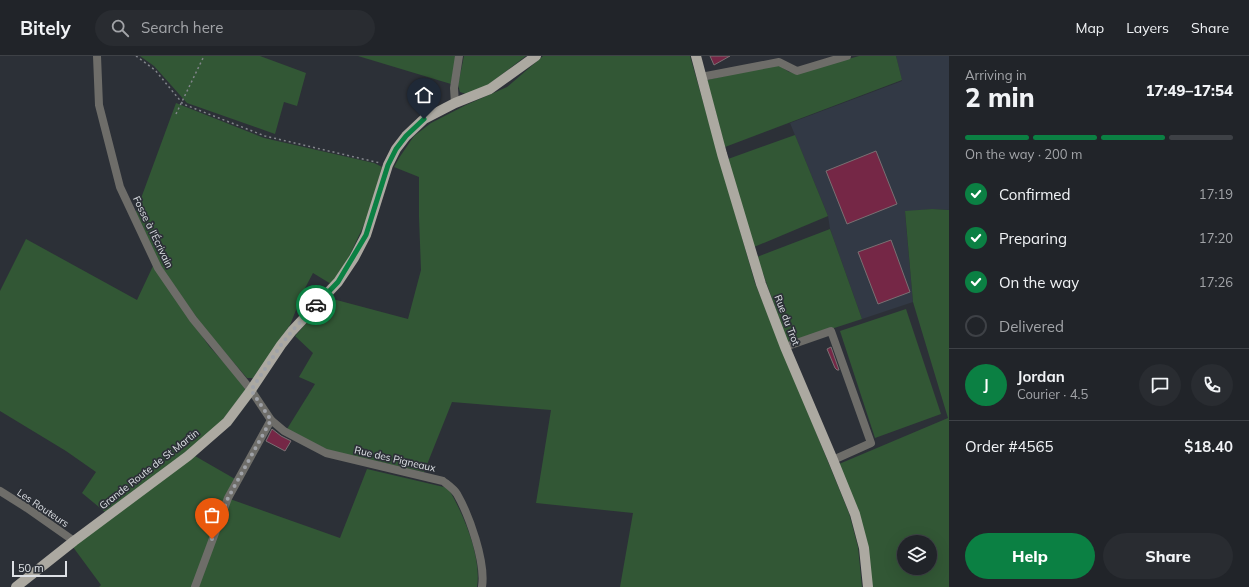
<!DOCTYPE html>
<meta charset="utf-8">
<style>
body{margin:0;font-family:Mulish,sans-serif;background:#292c31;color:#f1f3f6;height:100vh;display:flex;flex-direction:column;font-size:15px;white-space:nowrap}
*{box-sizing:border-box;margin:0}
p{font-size:13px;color:#a2a4a8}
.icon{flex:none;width:22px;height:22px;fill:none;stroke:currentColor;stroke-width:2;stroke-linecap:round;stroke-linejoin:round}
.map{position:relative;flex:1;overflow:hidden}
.panel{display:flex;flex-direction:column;background:#212429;width:300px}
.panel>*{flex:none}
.tools{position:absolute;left:897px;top:479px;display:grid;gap:8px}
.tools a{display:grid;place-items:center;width:40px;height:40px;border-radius:50%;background:#212429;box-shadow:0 4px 16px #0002,0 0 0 1px #3e4146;font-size:20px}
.scale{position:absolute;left:12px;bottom:10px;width:55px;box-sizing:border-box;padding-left:4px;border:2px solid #dde0e5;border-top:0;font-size:11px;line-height:14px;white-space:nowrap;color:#dde0e5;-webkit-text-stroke:3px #2c3037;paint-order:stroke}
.pin{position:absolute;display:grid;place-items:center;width:34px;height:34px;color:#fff;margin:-41px -17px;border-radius:50% 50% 50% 0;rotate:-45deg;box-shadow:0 0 4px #0007}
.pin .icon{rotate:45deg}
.courier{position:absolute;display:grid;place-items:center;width:40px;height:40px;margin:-20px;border:3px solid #0b8043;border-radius:50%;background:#fff;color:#222;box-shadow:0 1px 5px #0007}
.overview em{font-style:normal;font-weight:800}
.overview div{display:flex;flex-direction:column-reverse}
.overview{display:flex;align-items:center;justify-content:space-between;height:68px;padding:0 16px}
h1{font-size:26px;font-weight:800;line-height:30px}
.bar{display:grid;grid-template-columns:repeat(4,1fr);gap:6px 4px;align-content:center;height:48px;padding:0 16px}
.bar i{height:5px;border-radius:3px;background:#3e4146}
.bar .selected{background:#0b8043}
.bar p{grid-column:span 4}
.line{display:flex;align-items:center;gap:10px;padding:0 16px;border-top:1px solid #3e4146}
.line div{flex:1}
.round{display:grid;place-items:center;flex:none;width:42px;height:42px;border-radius:21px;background:#292c31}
ol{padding:0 16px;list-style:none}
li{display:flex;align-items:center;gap:12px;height:44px}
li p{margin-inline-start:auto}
li .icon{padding:4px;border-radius:50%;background:#0b8043;color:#fff;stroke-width:4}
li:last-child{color:#a2a4a8}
li i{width:22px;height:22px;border:2px solid #3e4146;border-radius:50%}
.cta{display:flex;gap:8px;margin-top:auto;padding:8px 16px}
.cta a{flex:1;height:46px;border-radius:24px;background:#0b8043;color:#fff;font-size:16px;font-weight:800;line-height:46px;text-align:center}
.cta a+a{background:#292c31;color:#f1f3f6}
header{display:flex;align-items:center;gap:24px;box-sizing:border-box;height:56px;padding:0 20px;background:#212429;border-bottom:1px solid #3e4146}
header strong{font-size:19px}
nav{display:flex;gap:22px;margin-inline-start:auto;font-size:14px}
.search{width:280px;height:36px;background:#292c31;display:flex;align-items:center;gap:10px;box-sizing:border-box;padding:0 14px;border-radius:22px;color:#a2a4a8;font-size:15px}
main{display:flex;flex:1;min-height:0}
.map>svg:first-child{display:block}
.built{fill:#323945}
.green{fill:#325735;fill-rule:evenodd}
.building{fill:#752746;stroke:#7a7073}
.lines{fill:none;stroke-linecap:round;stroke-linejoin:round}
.path{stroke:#82858b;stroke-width:1.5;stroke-dasharray:2 3;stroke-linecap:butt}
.minor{stroke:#6e6d69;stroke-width:8}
.major{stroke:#aca9a1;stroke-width:10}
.done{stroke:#9fa2a8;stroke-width:4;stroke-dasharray:0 7.2}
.route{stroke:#0b8043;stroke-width:5}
.labels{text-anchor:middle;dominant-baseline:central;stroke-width:3.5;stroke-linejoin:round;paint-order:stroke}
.street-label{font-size:10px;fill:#dde0e5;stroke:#2c3037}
</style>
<header>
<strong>Bitely</strong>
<div class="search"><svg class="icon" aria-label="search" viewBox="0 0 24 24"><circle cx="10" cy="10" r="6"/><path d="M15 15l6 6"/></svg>Search here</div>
<nav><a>Map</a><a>Layers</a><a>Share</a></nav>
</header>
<main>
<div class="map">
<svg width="949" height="531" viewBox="0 0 949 531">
<rect width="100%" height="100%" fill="#2c3037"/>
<polygon class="built" points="896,0 949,0 949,154 932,153 905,156 913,246 862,263 830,173 828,160 790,67 902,25"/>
<g class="green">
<polygon points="140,0 260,0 306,17 297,50 284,46 275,78 187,47 154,10"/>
<polygon points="358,0 456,0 451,28"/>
<polygon points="464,0 526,0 488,29 466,38 460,36 458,29"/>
<polygon points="543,0 690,0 755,227 849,457 858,491 862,531 620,531 633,457 536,447 551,354 452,346 424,416 330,395 287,373 315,328 299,321 313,297 295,280 329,242 408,263 421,214 419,161 419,121 394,111 399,102 414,80 431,67 466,49 507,31"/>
<polygon points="859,0 896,0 902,24 725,91 707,24 777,8 789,16 798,17"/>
<polygon points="176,47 264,82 374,107 382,111 368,160 348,203 331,228 313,217 304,234 290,269 253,322 247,322 204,272 161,211 136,156"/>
<polygon points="795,79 828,160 754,191 728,103"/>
<path d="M932 153 949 154V531H871L839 408 948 362 913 246 905 155ZM904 486H930V512H904Z"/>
<polygon points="830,173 862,263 788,287 757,201"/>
<polygon points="26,183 137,244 153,210 209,290 247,332 220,367 177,403 105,456 82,437 96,416 66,395 0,355 0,235"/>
<polygon points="906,253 941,358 875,382 840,275"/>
<polygon points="195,400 235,423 193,531 99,531 101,529 73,491"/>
<path d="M367 413 448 432C463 457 482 501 477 531H198L230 443 340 482Z"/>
</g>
<g class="building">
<polygon points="710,0 730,0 714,9"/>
<polygon points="876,95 897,148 847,168 826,115"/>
<polygon points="891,184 910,236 878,248 858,196"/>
<polygon points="831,291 839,314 837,314 835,312 827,293"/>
<polygon points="272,373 281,380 291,385 285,395 266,385"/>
</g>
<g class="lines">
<g class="path">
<polyline points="136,0 155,14 183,48 265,80 380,107"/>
<polyline points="176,58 204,0"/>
</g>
<g class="minor">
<path d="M97 0 99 49 120 131 158 212 193 263 251 334 271 364 284 375 326 397 443 425C448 429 454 433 457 438 469 459 486 506 482 531"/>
<polyline points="701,21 779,6 797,15 847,0"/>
<polyline points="455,47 454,32 459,0"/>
<polyline points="785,291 831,275 871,387 833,404"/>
<polyline points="0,435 27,452 74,485"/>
<polyline points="195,531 228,442 271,364"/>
</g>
<g class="major">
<polyline points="696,0 722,98 761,228 785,291 833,404 855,458 864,492 868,531"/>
<polyline points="16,531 74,485 188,400 227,366 251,334 281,289 292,275 338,226 354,202 366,179 388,109 396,93 406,80 424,63 455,47 490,33 536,0"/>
</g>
</g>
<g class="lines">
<polyline class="done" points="212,483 228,442 271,364 251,334 281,289 292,275 316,249"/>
<polyline class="route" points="316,249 338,226 366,179 388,109 396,93 406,80 424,63"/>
</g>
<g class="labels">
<g class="street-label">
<text transform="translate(153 176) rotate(64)">Fosse à l'Écrivain</text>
<text transform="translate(787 264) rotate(69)">Rue du Trot</text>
<text transform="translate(395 403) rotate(13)">Rue des Pigneaux</text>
<text transform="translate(149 413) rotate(-38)">Grande Route de St Martin</text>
<text transform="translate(43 452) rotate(34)">Les Routeurs</text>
</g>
</g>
</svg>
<div class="tools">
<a><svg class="icon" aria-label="layers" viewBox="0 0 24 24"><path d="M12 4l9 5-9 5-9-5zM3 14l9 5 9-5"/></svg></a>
</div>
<div class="scale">50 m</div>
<div class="pin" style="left:212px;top:483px;background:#ea580c"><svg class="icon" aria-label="bag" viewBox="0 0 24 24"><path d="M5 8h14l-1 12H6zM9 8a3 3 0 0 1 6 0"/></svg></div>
<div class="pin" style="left:424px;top:63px;background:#1f2937"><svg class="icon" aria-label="home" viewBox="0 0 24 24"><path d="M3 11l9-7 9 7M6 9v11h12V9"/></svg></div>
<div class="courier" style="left:316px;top:249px"><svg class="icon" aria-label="car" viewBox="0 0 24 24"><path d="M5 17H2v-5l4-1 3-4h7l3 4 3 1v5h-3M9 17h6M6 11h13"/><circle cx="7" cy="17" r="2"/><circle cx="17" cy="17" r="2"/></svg></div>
</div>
<section class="panel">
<div class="overview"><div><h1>2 min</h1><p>Arriving in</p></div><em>17:49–17:54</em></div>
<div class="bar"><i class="selected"></i><i class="selected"></i><i class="selected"></i><i></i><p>On the way · 200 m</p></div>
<ol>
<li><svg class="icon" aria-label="check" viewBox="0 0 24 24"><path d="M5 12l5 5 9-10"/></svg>Confirmed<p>17:19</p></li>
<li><svg class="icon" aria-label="check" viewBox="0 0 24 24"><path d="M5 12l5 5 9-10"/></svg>Preparing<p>17:20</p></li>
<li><svg class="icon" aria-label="check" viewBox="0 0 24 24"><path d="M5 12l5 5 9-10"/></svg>On the way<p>17:26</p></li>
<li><i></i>Delivered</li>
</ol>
<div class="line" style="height:72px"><b class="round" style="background:#0b8043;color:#fff">J</b><div><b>Jordan</b><p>Courier · 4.5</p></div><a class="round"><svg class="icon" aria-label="chat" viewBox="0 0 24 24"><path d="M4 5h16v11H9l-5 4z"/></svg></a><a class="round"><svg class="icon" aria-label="phone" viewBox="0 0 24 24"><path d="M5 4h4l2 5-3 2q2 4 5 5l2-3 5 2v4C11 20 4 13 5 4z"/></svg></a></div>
<div class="line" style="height:52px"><div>Order #4565</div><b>$18.40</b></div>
<div class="cta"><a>Help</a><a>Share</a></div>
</section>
</main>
